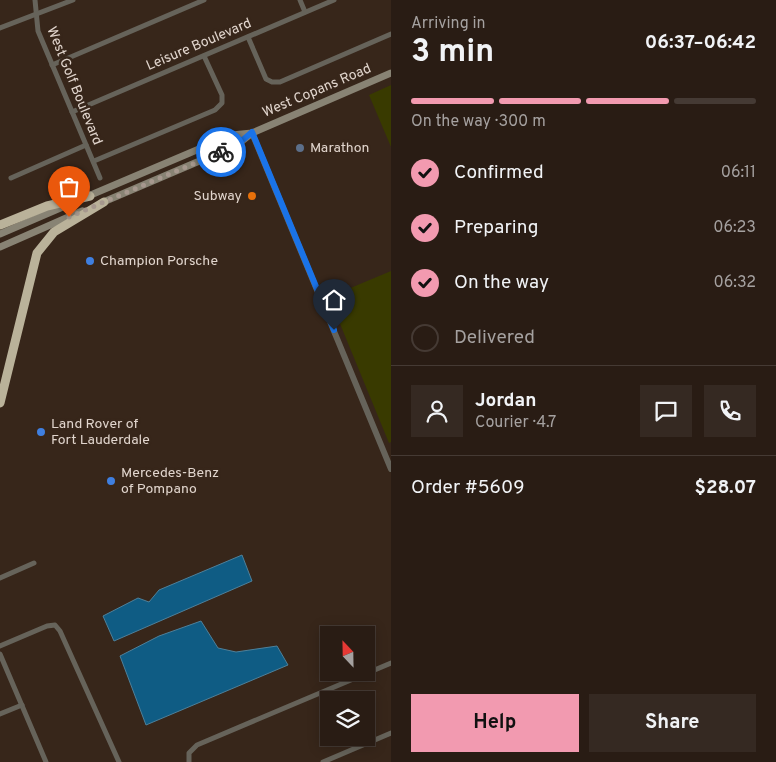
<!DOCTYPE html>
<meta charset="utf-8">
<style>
body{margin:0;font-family:Overpass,sans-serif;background:#352922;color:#f1f3f6;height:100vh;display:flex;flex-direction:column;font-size:19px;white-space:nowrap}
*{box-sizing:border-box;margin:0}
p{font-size:16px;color:#a5a1a0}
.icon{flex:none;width:28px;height:28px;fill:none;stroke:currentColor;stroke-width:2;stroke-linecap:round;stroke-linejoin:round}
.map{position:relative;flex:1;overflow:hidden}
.details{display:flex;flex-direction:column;background:#291c14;width:385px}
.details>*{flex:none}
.needle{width:32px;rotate:338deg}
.fabs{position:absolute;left:320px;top:626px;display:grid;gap:10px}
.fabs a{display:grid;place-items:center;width:55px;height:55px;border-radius:0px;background:#291c14;box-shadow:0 2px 12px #0003,0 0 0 1px #453a34;font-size:25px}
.pin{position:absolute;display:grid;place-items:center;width:42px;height:42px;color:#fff;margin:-51px -21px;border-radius:50% 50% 50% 0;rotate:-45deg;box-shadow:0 0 5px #0007}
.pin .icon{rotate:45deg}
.courier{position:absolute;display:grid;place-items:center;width:50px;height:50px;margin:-25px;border:4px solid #1a73e8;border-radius:50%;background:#fff;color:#222;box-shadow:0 1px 6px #0007}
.overview em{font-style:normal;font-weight:700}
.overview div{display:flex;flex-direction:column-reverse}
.overview{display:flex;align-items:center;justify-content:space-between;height:85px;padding:0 20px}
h1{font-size:32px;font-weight:700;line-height:38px}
.bar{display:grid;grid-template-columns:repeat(4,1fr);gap:8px 5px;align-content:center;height:60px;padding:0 20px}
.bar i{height:6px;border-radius:4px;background:#453a34}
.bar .active{background:#f29ab0}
.bar p{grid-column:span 4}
.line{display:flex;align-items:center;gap:12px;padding:0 20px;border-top:1px solid #453a34}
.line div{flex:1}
.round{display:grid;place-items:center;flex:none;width:52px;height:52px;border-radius:0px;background:#352922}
ol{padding:0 20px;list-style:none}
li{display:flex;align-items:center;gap:15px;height:55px}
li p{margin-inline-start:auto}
li .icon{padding:5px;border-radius:50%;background:#f29ab0;color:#111;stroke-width:4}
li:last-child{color:#a5a1a0}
li i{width:28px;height:28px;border:2px solid #453a34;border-radius:50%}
.action{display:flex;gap:10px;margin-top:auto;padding:10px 20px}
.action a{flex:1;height:58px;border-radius:0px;background:#f29ab0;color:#111;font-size:20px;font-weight:700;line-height:58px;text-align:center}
.action a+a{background:#352922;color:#f1f3f6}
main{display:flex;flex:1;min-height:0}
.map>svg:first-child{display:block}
.green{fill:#393a00}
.water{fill:#0f5c84;stroke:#4e809a}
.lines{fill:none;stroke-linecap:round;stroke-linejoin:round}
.minor{stroke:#66635a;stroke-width:5}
.tertiary{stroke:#66635a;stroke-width:6}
.secondary{stroke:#888374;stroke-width:7}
.motorway{stroke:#bab29a;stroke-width:9}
.done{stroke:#a6988e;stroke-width:5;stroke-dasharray:0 9}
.route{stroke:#1a73e8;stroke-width:6}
.service-dot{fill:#5c6f8a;stroke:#37261a;stroke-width:2}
.food-dot{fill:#e8710a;stroke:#37261a;stroke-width:2}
.shop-dot{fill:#3f7fe0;stroke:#37261a;stroke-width:2}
.labels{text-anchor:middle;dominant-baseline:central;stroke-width:5;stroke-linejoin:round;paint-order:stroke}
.street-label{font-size:14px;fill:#e1d5cd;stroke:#37261a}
.poi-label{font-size:14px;fill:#e1d5cd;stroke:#37261a;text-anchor:start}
</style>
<main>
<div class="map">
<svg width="391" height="762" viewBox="0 0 391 762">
<rect width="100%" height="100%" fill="#37261a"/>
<g class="green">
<polygon points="391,85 391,147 369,95"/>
<polygon points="391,271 391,442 389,443 329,297"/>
</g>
<g class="water">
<polygon points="242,555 252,581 114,641 103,616 138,598 149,602 159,590"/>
<polygon points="201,621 218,648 236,652 277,646 288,665 146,725 120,656 159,636"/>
</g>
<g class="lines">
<g class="minor">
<polyline points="35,0 38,31 100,178"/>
<polyline points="300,0 305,12"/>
<polyline points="0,28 73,0"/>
<polyline points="248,37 266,79 272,82 280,82 391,34"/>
<polyline points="52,65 204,0"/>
<polyline points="72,112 334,0"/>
<polyline points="94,161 215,110 222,103 222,95 204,56"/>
<polyline points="11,178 86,145"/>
<polyline points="0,578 34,563"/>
<polyline points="0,646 47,626 55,625 60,631 119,762"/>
<polyline points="0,654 46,762"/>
<polyline points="0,714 22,705"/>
<polyline points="189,762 189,753 197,745 391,663"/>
<polyline points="323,762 391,733"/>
</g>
<polyline class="tertiary" points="252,133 391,469"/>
<g class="secondary">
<polyline points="86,197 232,135 252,133 391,73"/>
<polyline points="101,203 237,145 252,133"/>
<polyline points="0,234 72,203"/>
<polyline points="0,247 82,211"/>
</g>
<g class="motorway">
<polyline points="0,225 47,206 90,196"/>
<polyline points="0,403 37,253 54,232 104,202"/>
</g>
</g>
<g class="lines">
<polyline class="done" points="69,217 221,152"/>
<polyline class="route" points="221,152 237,145 252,132 334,330"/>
</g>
<circle class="service-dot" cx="300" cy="148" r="5"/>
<circle class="food-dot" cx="252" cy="196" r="5"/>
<g class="shop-dot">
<circle cx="90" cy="261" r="5"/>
<circle cx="41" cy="432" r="5"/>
<circle cx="111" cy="481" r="5"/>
</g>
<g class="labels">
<g class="street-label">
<text transform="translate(199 45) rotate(-23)">Leisure Boulevard</text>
<text transform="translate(74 86) rotate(68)">West Golf Boulevard</text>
<text transform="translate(317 91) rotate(-23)">West Copans Road</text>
</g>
<g class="poi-label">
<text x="310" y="148">Marathon</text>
<text x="242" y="196" text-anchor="end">Subway</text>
<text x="100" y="261">Champion Porsche</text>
<text x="51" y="424">Land Rover of<tspan x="51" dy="16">Fort Lauderdale</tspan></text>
<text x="121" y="473">Mercedes-Benz<tspan x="121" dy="16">of Pompano</tspan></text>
</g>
</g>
</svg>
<div class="fabs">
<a><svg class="needle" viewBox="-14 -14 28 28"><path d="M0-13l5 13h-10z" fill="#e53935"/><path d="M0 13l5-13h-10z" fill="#a5a1a0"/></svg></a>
<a><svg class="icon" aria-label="layers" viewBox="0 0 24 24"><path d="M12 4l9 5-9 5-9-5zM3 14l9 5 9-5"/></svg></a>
</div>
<div class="pin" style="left:69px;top:217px;background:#ea580c"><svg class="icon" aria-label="bag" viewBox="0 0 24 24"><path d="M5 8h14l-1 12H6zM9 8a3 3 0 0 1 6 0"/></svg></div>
<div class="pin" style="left:334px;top:330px;background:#1f2937"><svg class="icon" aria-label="home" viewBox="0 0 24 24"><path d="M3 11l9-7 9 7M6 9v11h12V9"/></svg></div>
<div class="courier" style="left:221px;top:152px"><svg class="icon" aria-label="bike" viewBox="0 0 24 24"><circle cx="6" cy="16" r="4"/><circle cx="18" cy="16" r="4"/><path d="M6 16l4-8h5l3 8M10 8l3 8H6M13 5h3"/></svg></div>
</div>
<section class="details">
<div class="overview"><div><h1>3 min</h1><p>Arriving in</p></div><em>06:37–06:42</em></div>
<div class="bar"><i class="active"></i><i class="active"></i><i class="active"></i><i></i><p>On the way · 300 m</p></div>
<ol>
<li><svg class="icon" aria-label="check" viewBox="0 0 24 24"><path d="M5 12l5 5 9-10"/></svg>Confirmed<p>06:11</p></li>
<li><svg class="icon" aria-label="check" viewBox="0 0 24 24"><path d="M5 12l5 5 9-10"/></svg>Preparing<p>06:23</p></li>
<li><svg class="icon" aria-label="check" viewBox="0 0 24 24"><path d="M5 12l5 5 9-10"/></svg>On the way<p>06:32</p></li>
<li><i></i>Delivered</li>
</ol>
<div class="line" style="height:90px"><a class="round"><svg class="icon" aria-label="person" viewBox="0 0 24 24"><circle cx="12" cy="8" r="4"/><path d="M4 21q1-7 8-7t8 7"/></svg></a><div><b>Jordan</b><p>Courier · 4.7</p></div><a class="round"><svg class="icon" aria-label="chat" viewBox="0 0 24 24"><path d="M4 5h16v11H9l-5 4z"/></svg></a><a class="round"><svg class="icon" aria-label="phone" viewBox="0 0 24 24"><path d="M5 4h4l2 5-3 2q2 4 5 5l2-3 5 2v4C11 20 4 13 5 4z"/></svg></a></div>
<div class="line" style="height:65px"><div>Order #5609</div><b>$28.07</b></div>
<div class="action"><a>Help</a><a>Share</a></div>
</section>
</main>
